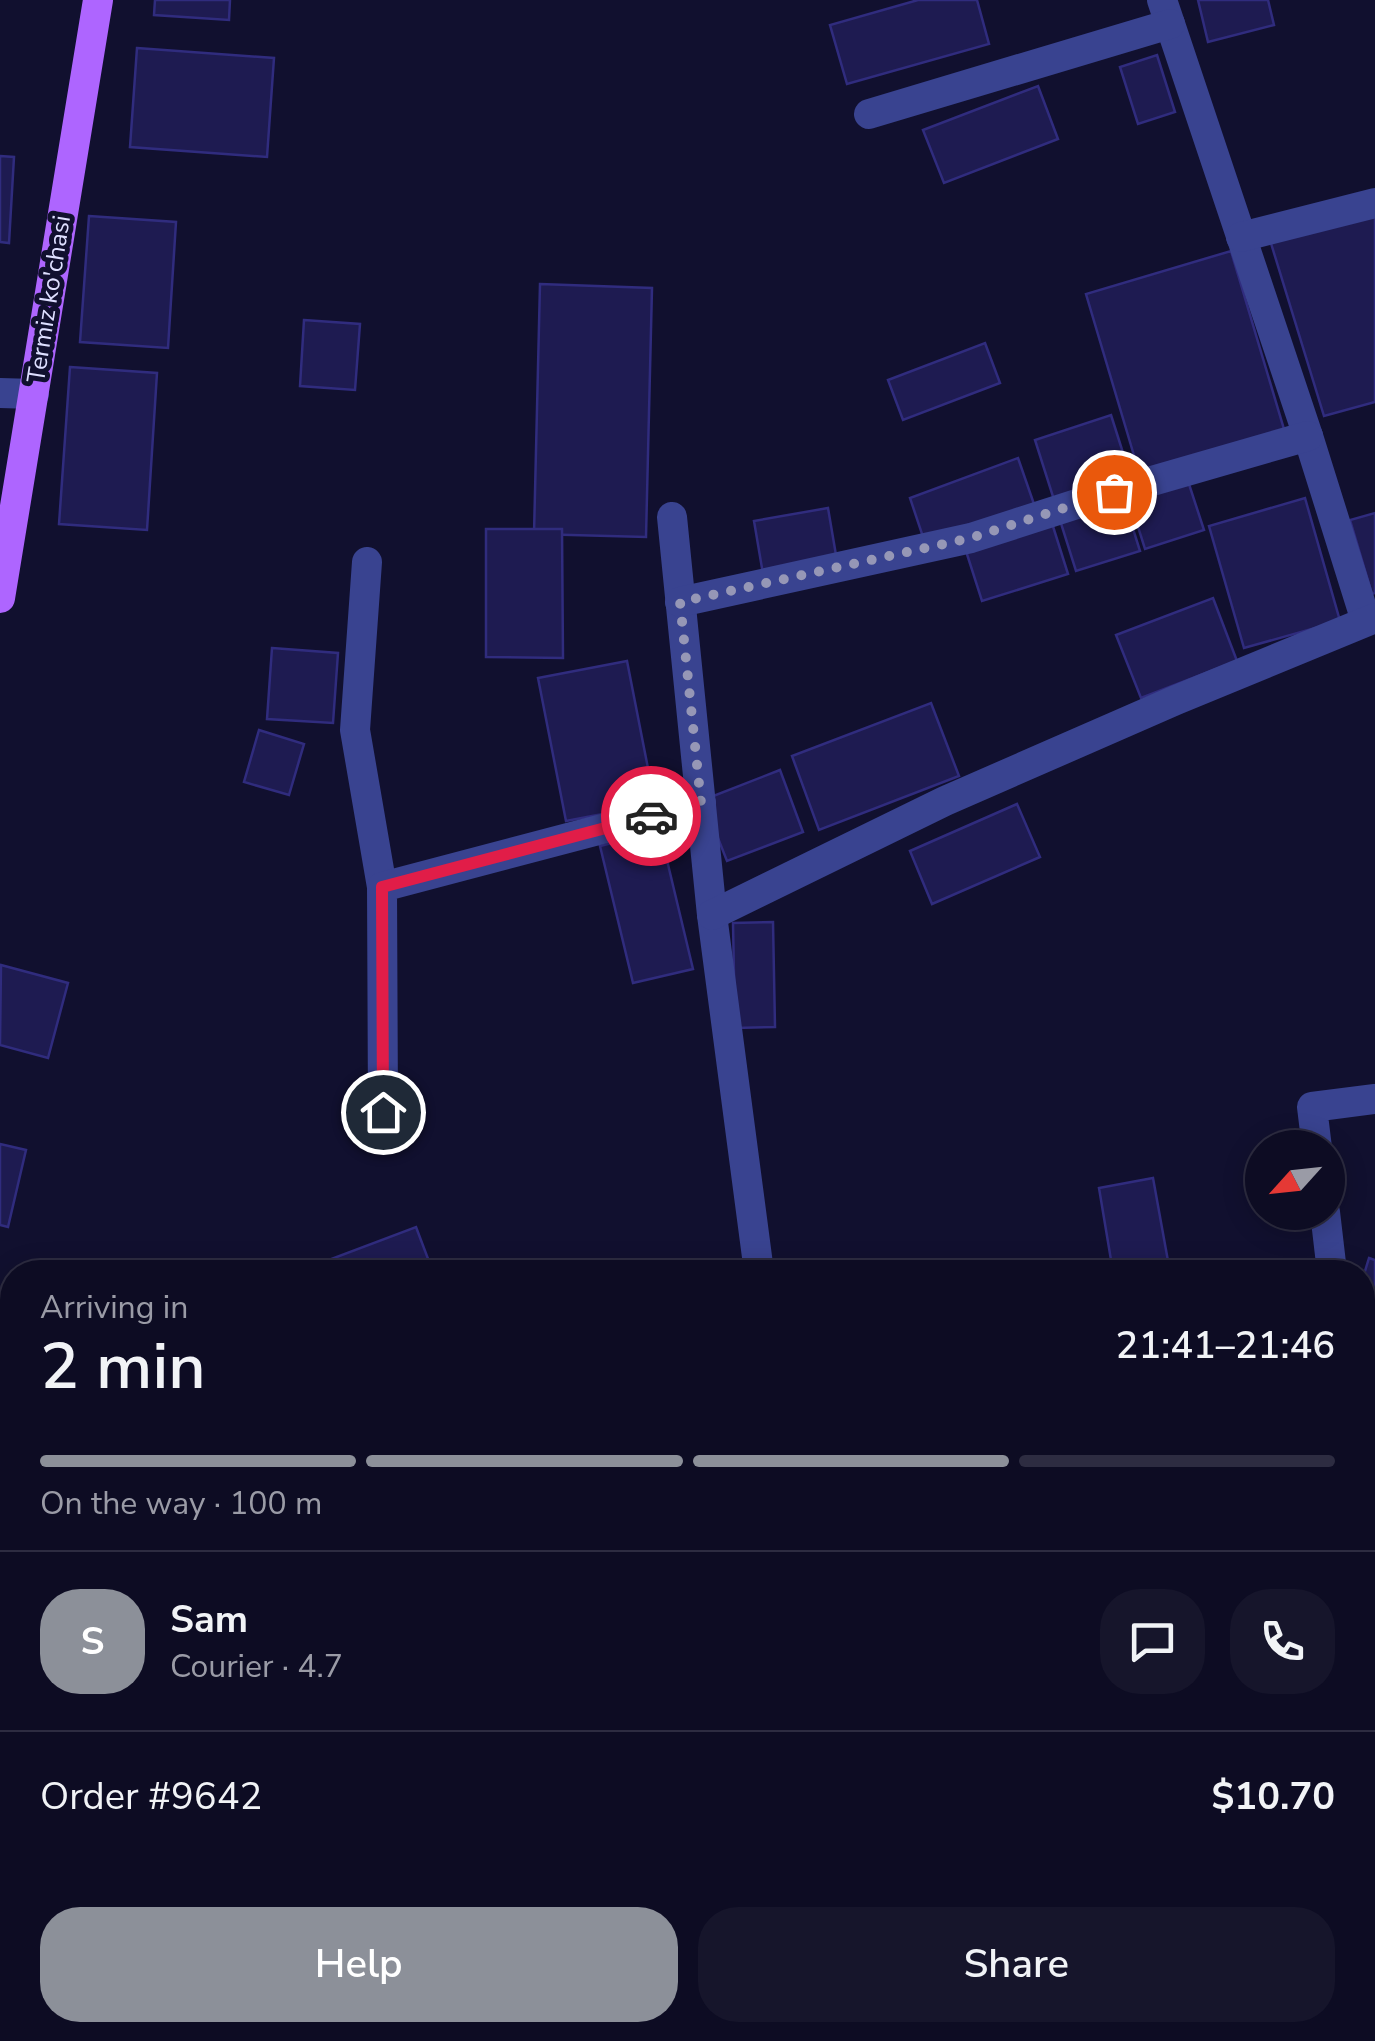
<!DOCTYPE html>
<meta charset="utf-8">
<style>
body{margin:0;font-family:"Nunito Sans",sans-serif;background:#16152b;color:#f1f3f6;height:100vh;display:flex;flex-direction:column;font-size:38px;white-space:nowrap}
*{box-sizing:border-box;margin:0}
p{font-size:32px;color:#9a9ba6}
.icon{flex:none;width:55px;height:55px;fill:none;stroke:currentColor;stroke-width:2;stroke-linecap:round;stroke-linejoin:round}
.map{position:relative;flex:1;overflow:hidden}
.side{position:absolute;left:0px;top:1260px;width:1375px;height:782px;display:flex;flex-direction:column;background:#0d0c23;border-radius:40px 40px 0 0;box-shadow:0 5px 25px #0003,0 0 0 2px #2d2c41}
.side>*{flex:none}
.needle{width:65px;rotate:243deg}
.fabs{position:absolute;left:1245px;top:1130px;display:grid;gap:20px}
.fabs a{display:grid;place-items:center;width:100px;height:100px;border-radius:50%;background:#0d0c23;box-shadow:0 5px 25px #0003,0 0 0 2px #2d2c41;font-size:50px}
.pin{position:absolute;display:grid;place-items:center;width:85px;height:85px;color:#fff;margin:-42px;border:5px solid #fff;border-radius:50%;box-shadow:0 2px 10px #0007}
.courier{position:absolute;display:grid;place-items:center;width:100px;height:100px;margin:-50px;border:8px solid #e11d48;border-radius:50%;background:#fff;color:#222;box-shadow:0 2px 12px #0007}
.summary em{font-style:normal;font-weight:600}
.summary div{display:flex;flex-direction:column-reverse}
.summary{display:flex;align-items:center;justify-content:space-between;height:170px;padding:0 40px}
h1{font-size:65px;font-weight:600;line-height:75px}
.bar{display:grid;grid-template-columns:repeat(4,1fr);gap:15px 10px;align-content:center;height:120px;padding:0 40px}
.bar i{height:12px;border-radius:8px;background:#2d2c41}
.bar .selected{background:#8c9099}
.bar p{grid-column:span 4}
.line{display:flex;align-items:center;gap:25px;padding:0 40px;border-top:2px solid #2d2c41}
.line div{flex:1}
.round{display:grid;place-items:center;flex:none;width:105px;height:105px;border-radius:40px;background:#16152b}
.action{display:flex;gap:20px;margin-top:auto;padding:20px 40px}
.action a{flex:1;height:115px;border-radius:40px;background:#8c9099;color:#fff;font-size:40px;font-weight:600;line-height:115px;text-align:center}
.action a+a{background:#16152b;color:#f1f3f6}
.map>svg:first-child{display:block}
.building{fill:#1e1b51;stroke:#302c7e;stroke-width:2.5}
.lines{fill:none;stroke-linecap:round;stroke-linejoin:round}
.minor{stroke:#394390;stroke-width:30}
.major{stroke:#ae65ff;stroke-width:30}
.done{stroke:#9697b6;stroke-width:10;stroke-dasharray:0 18}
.route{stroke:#e11d48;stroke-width:12}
.labels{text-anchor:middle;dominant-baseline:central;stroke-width:10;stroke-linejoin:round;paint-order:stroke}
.street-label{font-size:25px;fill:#dedfff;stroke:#11102f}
</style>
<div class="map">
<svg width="1375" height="2041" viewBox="0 0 1375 2041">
<rect width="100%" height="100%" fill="#11102f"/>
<g class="building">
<polygon points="155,0 230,0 229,20 154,15"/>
<polygon points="918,0 977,0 989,44 847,84 830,25"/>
<polygon points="1198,0 1268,0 1274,25 1208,42"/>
<polygon points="137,48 274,58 267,157 130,147"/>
<polygon points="1157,55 1175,112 1138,124 1120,67"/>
<polygon points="1038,86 1058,139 944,183 923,130"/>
<polygon points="0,156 14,157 9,243 0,242"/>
<polygon points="1375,214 1375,402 1324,416 1270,240"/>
<polygon points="89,216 176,222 168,348 80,342"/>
<polygon points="1231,251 1286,436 1141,479 1086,294"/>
<polygon points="540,284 652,288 646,537 534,534"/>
<polygon points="304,320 360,324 355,390 300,386"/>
<polygon points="985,343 1000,383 903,420 888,380"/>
<polygon points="70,367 157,373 147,530 59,524"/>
<polygon points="1111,415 1131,478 1055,503 1035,440"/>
<polygon points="1018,458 1035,507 926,546 910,498"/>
<polygon points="1187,478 1204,530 1145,549 1128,495"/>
<polygon points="1123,497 1140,551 1076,571 1059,517"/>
<polygon points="1305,498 1340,621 1244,648 1209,526"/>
<polygon points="828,508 837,561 763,574 754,521"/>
<polygon points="1375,513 1375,593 1372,594 1350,520"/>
<polygon points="1051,520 1068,574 982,601 965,548"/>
<polygon points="486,529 562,529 563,658 486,657"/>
<polygon points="1213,598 1237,661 1141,698 1116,635"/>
<polygon points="272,648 338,653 333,723 267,719"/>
<polygon points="627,661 655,804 566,821 538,678"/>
<polygon points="931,703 959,776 819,830 792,756"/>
<polygon points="259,730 304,744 289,795 244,782"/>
<polygon points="780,770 803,832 727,861 703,800"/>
<polygon points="1017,804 1040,857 932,904 910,851"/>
<polygon points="660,831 693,969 633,983 600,846"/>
<polygon points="773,922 775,1027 735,1028 733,923"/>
<polygon points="1,965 68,983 48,1058 0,1045"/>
<polygon points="0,1144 26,1150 8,1227 0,1225"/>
<polygon points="1153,1178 1170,1272 1113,1272 1099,1188"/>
<polygon points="416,1227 433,1272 297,1272"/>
<polygon points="1369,1258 1375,1260 1375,1340 1362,1336 1362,1281"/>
<rect x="1362" y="1571" width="13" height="66"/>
<polygon points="46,2030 162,2030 161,2041 45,2041"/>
<polygon points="277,2030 316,2030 315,2041 276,2041"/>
<polygon points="816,2030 886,2030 888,2041 818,2041"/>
<polygon points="1240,2030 1308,2030 1313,2041 1229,2041 1226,2036"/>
</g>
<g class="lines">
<g class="minor">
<polyline points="1162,0 1308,436 1366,621"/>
<polyline points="869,114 1170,24"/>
<polyline points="1241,237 1375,203"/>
<polyline points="0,393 34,394"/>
<polyline points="672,517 712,915 759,1272"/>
<polyline points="367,562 355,730 382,887"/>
<polyline points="680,602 971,538 1114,492 1308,436"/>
<polyline points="712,915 945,801 1176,700 1375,618"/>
<polyline points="383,1112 382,887 701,803"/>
<polyline points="1317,1148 1312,1107 1375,1099"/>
<polyline points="1325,1212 1332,1272"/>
<polyline points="1362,1390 1375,1395"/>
<polyline points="0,1600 12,1600"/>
<polyline points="683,2041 684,2030"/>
</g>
<polyline class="major" points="0,598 98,0"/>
</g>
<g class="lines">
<polyline class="done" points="651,816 701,803 680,602 971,538 1114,492"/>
<polyline class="route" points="383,1112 382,887 651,816"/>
</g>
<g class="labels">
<g class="street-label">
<text transform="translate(49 299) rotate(-81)">Termiz ko'chasi</text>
</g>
</g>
</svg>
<div class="fabs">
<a><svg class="needle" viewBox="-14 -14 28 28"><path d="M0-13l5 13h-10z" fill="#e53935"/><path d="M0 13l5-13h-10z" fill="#9a9ba6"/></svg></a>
</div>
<div class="pin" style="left:1114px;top:492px;background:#ea580c"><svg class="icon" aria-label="bag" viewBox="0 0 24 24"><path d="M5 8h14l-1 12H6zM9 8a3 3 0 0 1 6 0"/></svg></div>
<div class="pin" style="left:383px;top:1112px;background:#1f2937"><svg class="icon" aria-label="home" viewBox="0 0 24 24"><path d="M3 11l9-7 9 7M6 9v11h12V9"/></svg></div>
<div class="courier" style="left:651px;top:816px"><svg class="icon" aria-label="car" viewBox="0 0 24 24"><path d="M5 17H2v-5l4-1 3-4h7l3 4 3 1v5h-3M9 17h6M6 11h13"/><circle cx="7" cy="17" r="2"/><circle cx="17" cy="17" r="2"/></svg></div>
<section class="side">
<div class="summary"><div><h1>2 min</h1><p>Arriving in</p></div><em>21:41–21:46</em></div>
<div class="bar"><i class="selected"></i><i class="selected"></i><i class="selected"></i><i></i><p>On the way · 100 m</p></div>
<div class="line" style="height:180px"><b class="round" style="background:#8c9099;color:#fff">S</b><div><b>Sam</b><p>Courier · 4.7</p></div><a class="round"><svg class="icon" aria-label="chat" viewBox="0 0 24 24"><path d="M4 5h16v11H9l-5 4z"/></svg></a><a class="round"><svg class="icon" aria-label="phone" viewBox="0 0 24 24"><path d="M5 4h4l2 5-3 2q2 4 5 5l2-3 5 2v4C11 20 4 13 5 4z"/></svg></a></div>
<div class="line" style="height:130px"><div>Order #9642</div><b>$10.70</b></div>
<div class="action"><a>Help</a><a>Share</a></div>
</section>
</div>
